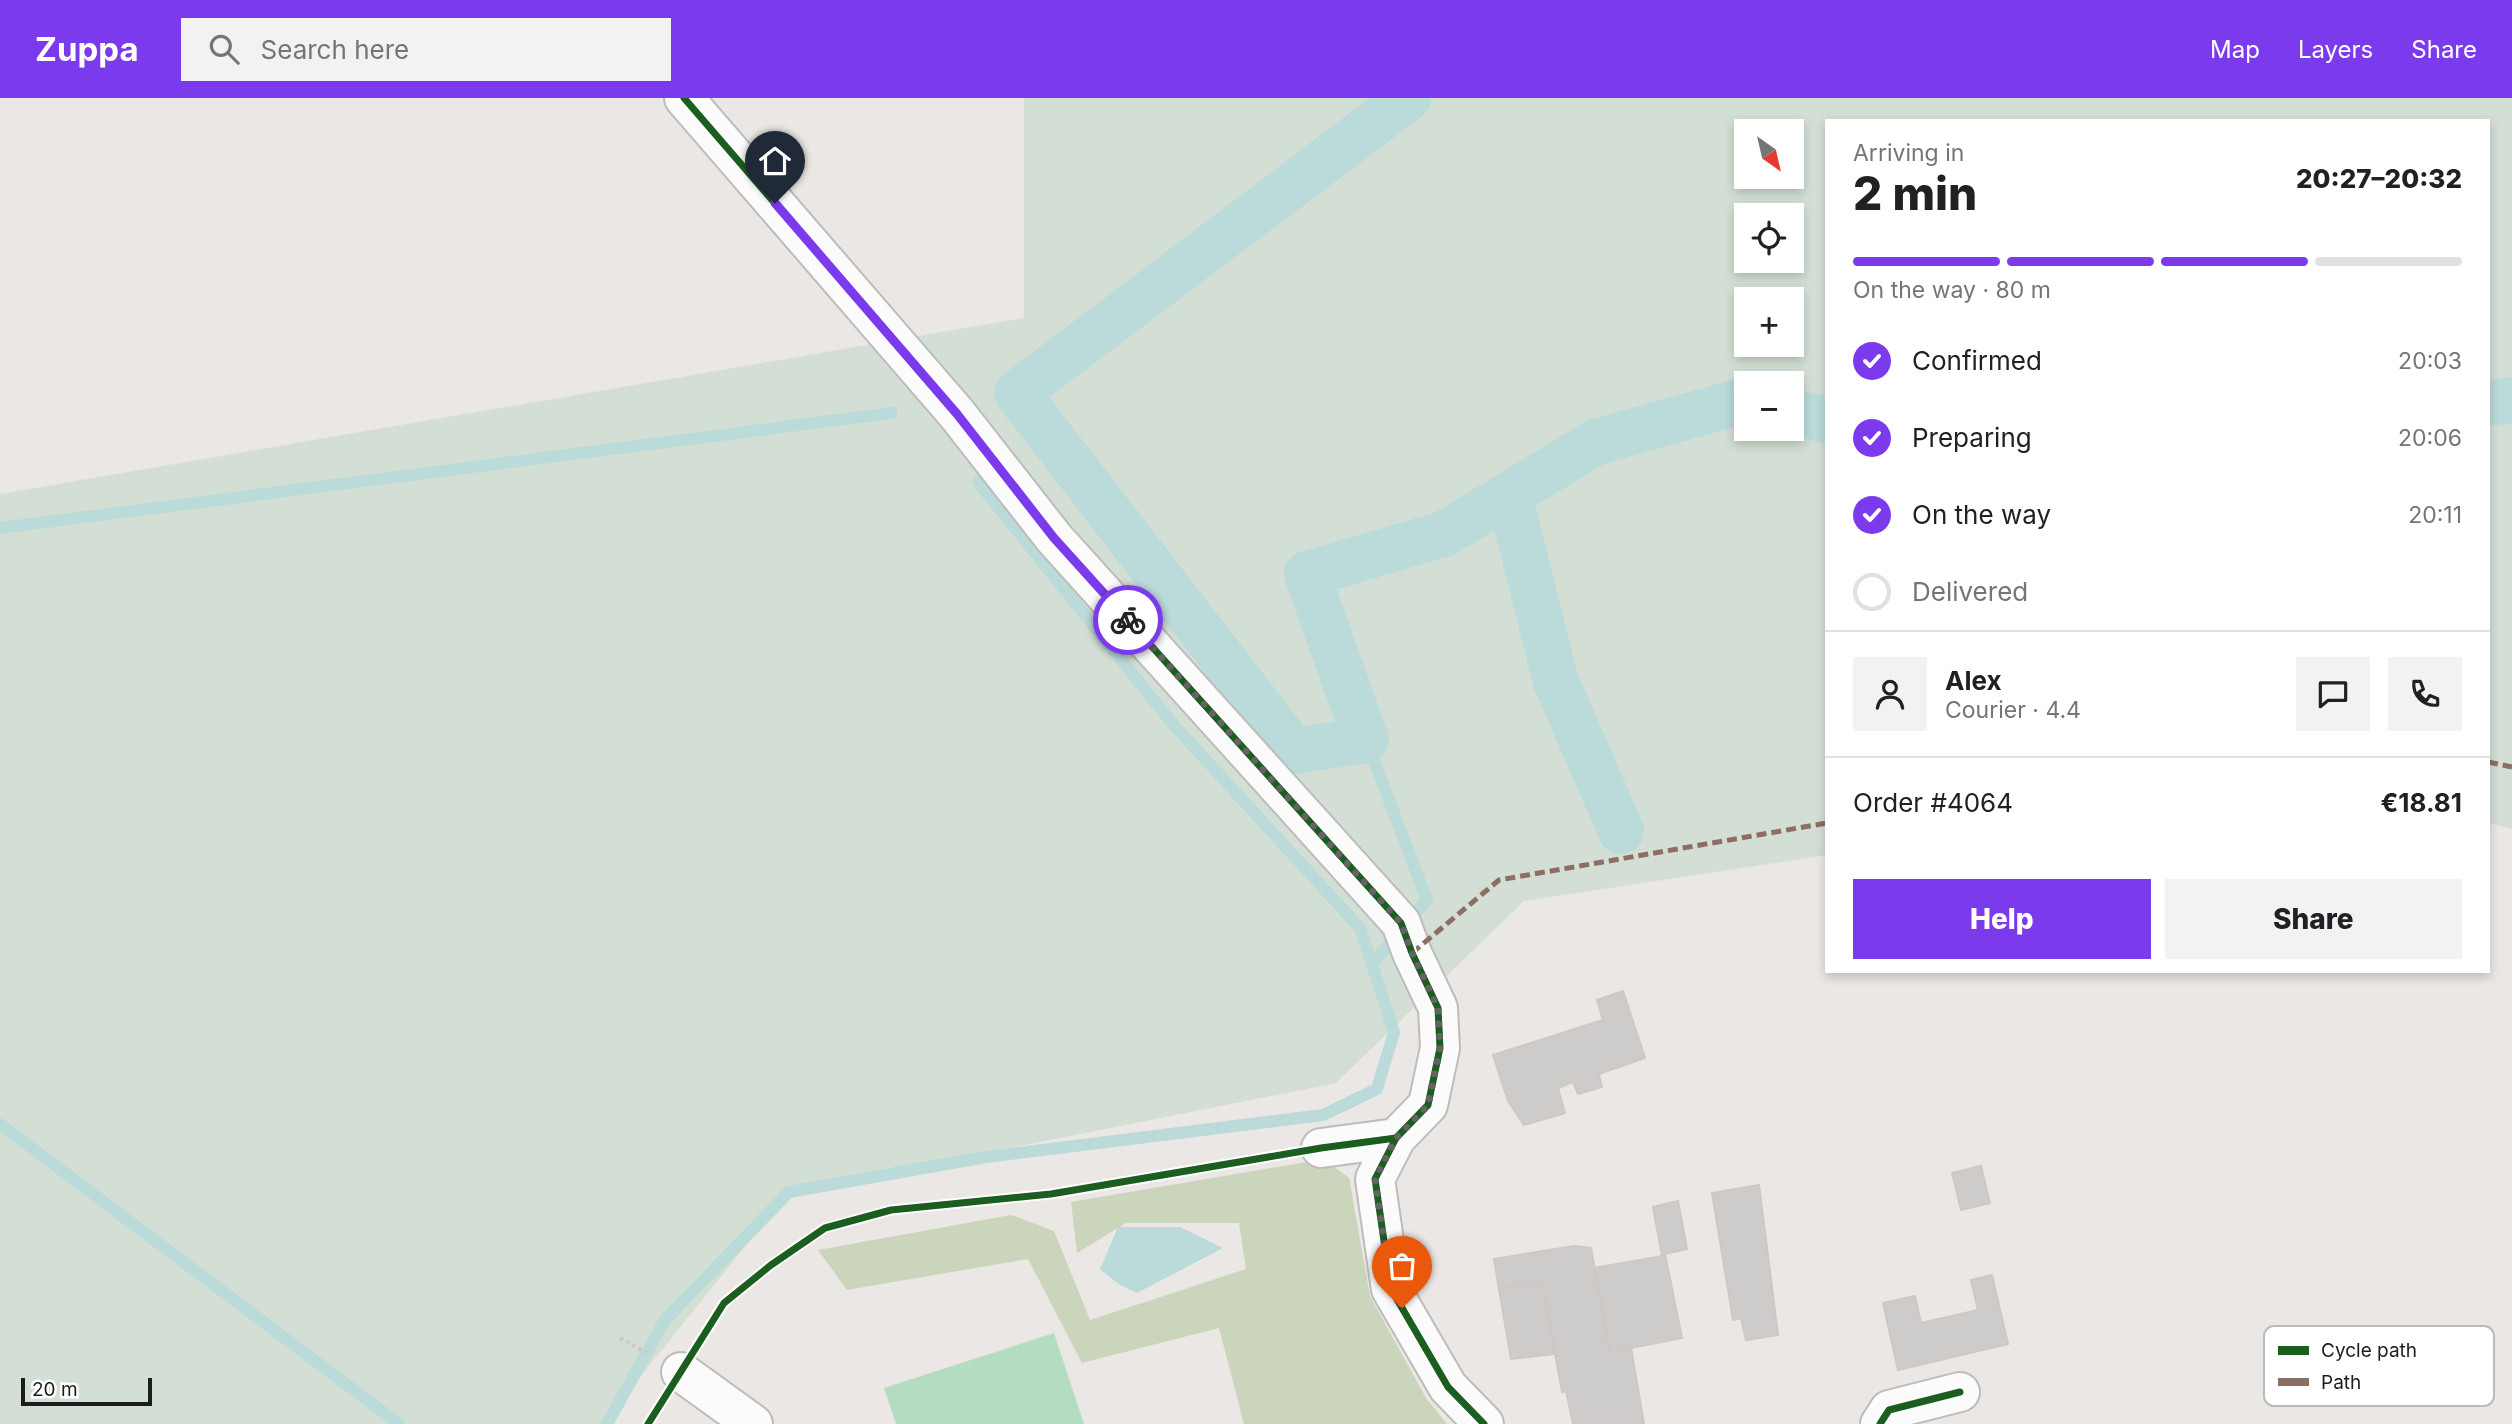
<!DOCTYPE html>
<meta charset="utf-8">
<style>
body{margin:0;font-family:Inter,sans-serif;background:#f2f2f2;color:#202124;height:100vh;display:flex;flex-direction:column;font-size:26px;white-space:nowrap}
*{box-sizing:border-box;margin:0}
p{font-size:23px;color:#757577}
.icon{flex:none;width:38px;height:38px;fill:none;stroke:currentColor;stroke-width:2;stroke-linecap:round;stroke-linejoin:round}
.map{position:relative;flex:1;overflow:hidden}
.details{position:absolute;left:1825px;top:21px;width:665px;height:854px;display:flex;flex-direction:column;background:#fff;border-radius:0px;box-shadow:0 4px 10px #0003}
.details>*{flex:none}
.needle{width:46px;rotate:146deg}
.buttons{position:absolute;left:1734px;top:21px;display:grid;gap:14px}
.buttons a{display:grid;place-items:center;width:70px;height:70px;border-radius:0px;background:#fff;box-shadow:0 4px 10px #0003;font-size:35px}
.scale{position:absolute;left:21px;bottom:18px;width:131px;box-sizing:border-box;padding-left:7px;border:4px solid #1c1c1c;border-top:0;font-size:19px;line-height:24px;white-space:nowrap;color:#1c1c1c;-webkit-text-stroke:5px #fff;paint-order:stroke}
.pin{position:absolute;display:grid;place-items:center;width:60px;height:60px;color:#fff;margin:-72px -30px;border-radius:50% 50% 50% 0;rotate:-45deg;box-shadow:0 0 7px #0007}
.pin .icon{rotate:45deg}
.courier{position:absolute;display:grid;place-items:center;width:70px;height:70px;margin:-35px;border:5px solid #7c3aed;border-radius:50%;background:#fff;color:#222;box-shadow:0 2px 9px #0007}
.headline em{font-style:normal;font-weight:800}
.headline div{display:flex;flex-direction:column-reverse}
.headline{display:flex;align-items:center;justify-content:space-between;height:119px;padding:0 28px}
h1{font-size:46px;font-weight:800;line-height:52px}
.bar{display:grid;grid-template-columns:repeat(4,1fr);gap:10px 7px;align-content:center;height:84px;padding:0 28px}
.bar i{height:9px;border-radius:5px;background:#e0e0e0}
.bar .current{background:#7c3aed}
.bar p{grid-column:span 4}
.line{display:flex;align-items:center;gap:18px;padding:0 28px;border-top:2px solid #e0e0e0}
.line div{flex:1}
.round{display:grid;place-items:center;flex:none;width:74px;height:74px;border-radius:0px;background:#f2f2f2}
ol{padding:0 28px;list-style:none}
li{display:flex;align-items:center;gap:21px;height:77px}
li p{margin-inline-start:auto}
li .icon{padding:7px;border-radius:50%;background:#7c3aed;color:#fff;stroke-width:4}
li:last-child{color:#757577}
li i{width:38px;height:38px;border:4px solid #e0e0e0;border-radius:50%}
.cta{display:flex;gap:14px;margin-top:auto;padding:14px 28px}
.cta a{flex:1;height:80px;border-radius:0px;background:#7c3aed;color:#fff;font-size:28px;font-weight:800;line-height:80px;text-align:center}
.cta a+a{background:#f2f2f2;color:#202124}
header{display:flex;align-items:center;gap:42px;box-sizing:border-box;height:98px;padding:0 35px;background:#7c3aed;color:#fff}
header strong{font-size:33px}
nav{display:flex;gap:38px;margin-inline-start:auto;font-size:24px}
.search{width:490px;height:63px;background:#f2f2f2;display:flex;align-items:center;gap:18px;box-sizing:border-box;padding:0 24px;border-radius:0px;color:#757577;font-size:26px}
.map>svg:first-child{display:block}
.forest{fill:#cbd5bc}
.wetland{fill:#d3dfd5;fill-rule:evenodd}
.pitch{fill:#b4dcc1}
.water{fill:#bbdada}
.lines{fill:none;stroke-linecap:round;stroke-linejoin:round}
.stream{stroke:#bbdada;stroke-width:12}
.canal{stroke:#bbdada;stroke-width:46}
.building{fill:#ceccca;stroke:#cdc8c6;stroke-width:2}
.minor-casing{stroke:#bdbcbb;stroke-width:42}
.path{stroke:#d4c6c8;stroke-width:4.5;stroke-dasharray:3.5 3.5;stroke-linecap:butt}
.minor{stroke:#fcfbfb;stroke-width:38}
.quiet{stroke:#8d6e63;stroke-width:5;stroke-dasharray:10 5;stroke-linecap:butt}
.cycleway-casing{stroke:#fff;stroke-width:11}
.cycleway{stroke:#1b5e20;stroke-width:7}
.done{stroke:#646362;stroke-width:7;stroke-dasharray:0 12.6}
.route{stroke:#7c3aed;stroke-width:9}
.key{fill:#fff;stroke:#bbb;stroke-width:2}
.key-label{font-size:19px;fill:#1c1c1c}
</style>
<header>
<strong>Zuppa</strong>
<div class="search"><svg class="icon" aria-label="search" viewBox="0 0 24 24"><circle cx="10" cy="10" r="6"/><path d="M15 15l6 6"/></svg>Search here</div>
<nav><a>Map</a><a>Layers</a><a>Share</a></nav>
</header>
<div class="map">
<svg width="2512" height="1326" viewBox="0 0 2512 1326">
<rect width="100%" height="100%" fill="#eae7e4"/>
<polygon class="forest" points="1324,1061 1349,1080 1370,1198 1426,1300 1447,1326 1244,1326 1219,1230 1082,1265 1028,1161 847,1192 818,1152 1011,1117 1054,1133 1090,1222 1246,1171 1239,1125 1126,1125 1077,1155 1071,1104"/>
<path class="wetland" d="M1024 0H2512V731L2488 725V23H1827V757L1524 803 1336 985 789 1094 602 1326H0V396L1024 220ZM1746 33H1792V79H1746ZM1746 117H1792V163H1746ZM1746 201H1792V247H1746ZM1746 285H1792V331H1746Z"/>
<polygon class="pitch" points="1054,1235 1084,1326 896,1326 884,1290"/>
<polygon class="water" points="1118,1129 1180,1129 1223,1150 1137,1195 1120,1187 1100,1171"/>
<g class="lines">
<g class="stream">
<polyline points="0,430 892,315"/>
<polyline points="1366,642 1427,802 1372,866"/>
<polyline points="0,1026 399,1326"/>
<polyline points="607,1326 665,1222 789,1094 986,1059 1323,1017 1377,991 1394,934 1360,830 1172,625 978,384"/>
</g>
<g class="canal">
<polyline points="1408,0 1017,295 1294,653 1366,642 1307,476 1444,436 1596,344 1746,302"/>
<polyline points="2488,305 2512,302"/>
<polyline points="1792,314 1827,322"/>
<polyline points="1509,397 1555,581 1621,733"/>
</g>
</g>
<g class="building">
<polygon points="1623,893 1645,960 1599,976 1602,989 1578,996 1573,984 1558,990 1565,1015 1524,1027 1508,1003 1493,957 1603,922 1597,902"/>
<polygon points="1981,1068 1990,1105 1961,1112 1952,1075"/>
<polygon points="1759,1087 1778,1237 1746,1242 1741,1220 1733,1222 1712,1095"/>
<polygon points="1678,1103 1687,1151 1665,1156 1682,1240 1610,1254 1594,1170 1662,1158 1653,1109"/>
<polygon points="1574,1148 1591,1150 1610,1254 1631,1250 1644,1326 1573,1326 1566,1293 1562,1294 1542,1183 1499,1191 1494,1161"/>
<polygon points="1992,1177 2008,1246 1898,1272 1883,1205 1915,1198 1921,1225 1978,1212 1971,1182"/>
<polygon points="1542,1183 1555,1256 1511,1261 1499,1191"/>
</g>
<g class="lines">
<g class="minor-casing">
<g id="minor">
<polyline points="684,0 957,316 1054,440 1401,825 1412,855 1438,910 1440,950 1428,1007 1396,1040 1321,1050"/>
<polyline points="1396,1040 1375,1081 1391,1191 1448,1289 1484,1326"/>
<polyline points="681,1274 753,1326"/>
<polyline points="1880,1326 1889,1312 1960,1294"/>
</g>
</g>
<polyline class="path" points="620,1240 647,1255"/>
<use href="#minor" class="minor"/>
<g class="quiet">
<polyline points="2488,664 2512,669"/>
<polyline points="1412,855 1499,782 1827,725"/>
</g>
<g class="cycleway-casing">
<g id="cycleway">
<polyline points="1396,1040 1375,1081 1391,1191 1448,1289 1484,1326"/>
<polyline points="648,1326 724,1205 771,1167 825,1130 891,1112 1051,1096 1321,1050 1396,1040 1428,1007 1440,950 1438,910 1412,855 1401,825 1054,440 957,316 684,0"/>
<polyline points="1880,1326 1889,1312 1960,1294"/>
</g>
</g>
<use href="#cycleway" class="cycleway"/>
</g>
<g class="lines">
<polyline class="done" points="1128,522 1401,825 1412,855 1438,910 1440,950 1428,1007 1396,1040 1375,1081 1391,1191 1402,1210"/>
<polyline class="route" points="775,105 957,316 1054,440 1128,522"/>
</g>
<rect x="2264" y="1228" width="230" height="80" rx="10" class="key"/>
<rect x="2278" y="1248" width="31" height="9" fill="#1b5e20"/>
<rect x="2278" y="1280" width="31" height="8" fill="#8d6e63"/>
<g class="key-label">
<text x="2321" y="1259">Cycle path</text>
<text x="2321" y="1291">Path</text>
</g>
</svg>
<div class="buttons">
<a><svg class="needle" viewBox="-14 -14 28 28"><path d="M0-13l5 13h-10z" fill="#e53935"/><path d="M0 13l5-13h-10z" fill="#757577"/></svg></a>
<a><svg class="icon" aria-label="locate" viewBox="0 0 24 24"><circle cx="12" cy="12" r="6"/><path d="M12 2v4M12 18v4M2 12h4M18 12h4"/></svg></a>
<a>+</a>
<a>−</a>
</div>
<div class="scale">20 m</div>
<div class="pin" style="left:1402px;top:1210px;background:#ea580c"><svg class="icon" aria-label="bag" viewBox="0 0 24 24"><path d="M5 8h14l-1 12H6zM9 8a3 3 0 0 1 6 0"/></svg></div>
<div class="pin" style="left:775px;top:105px;background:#1f2937"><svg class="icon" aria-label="home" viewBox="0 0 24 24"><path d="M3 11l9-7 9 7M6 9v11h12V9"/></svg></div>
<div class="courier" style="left:1128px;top:522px"><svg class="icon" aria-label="bike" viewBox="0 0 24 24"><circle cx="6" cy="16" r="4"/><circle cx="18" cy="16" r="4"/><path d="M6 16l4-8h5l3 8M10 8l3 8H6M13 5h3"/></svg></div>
<section class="details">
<div class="headline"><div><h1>2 min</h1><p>Arriving in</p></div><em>20:27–20:32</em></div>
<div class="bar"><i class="current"></i><i class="current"></i><i class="current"></i><i></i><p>On the way · 80 m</p></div>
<ol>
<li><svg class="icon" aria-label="check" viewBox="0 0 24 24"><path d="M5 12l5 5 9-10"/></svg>Confirmed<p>20:03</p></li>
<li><svg class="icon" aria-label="check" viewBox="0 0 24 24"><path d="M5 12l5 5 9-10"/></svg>Preparing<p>20:06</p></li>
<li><svg class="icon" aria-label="check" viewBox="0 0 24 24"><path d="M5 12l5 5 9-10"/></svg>On the way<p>20:11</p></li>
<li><i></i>Delivered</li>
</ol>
<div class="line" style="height:126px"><a class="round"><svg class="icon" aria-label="person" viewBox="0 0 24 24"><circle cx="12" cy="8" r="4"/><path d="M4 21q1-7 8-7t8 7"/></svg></a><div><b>Alex</b><p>Courier · 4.4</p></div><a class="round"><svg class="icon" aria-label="chat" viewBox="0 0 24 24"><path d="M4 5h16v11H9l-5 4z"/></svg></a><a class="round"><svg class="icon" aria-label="phone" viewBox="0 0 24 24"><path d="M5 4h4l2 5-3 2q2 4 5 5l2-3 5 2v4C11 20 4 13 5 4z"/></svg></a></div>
<div class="line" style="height:91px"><div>Order #4064</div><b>€18.81</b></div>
<div class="cta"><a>Help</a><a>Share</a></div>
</section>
</div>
